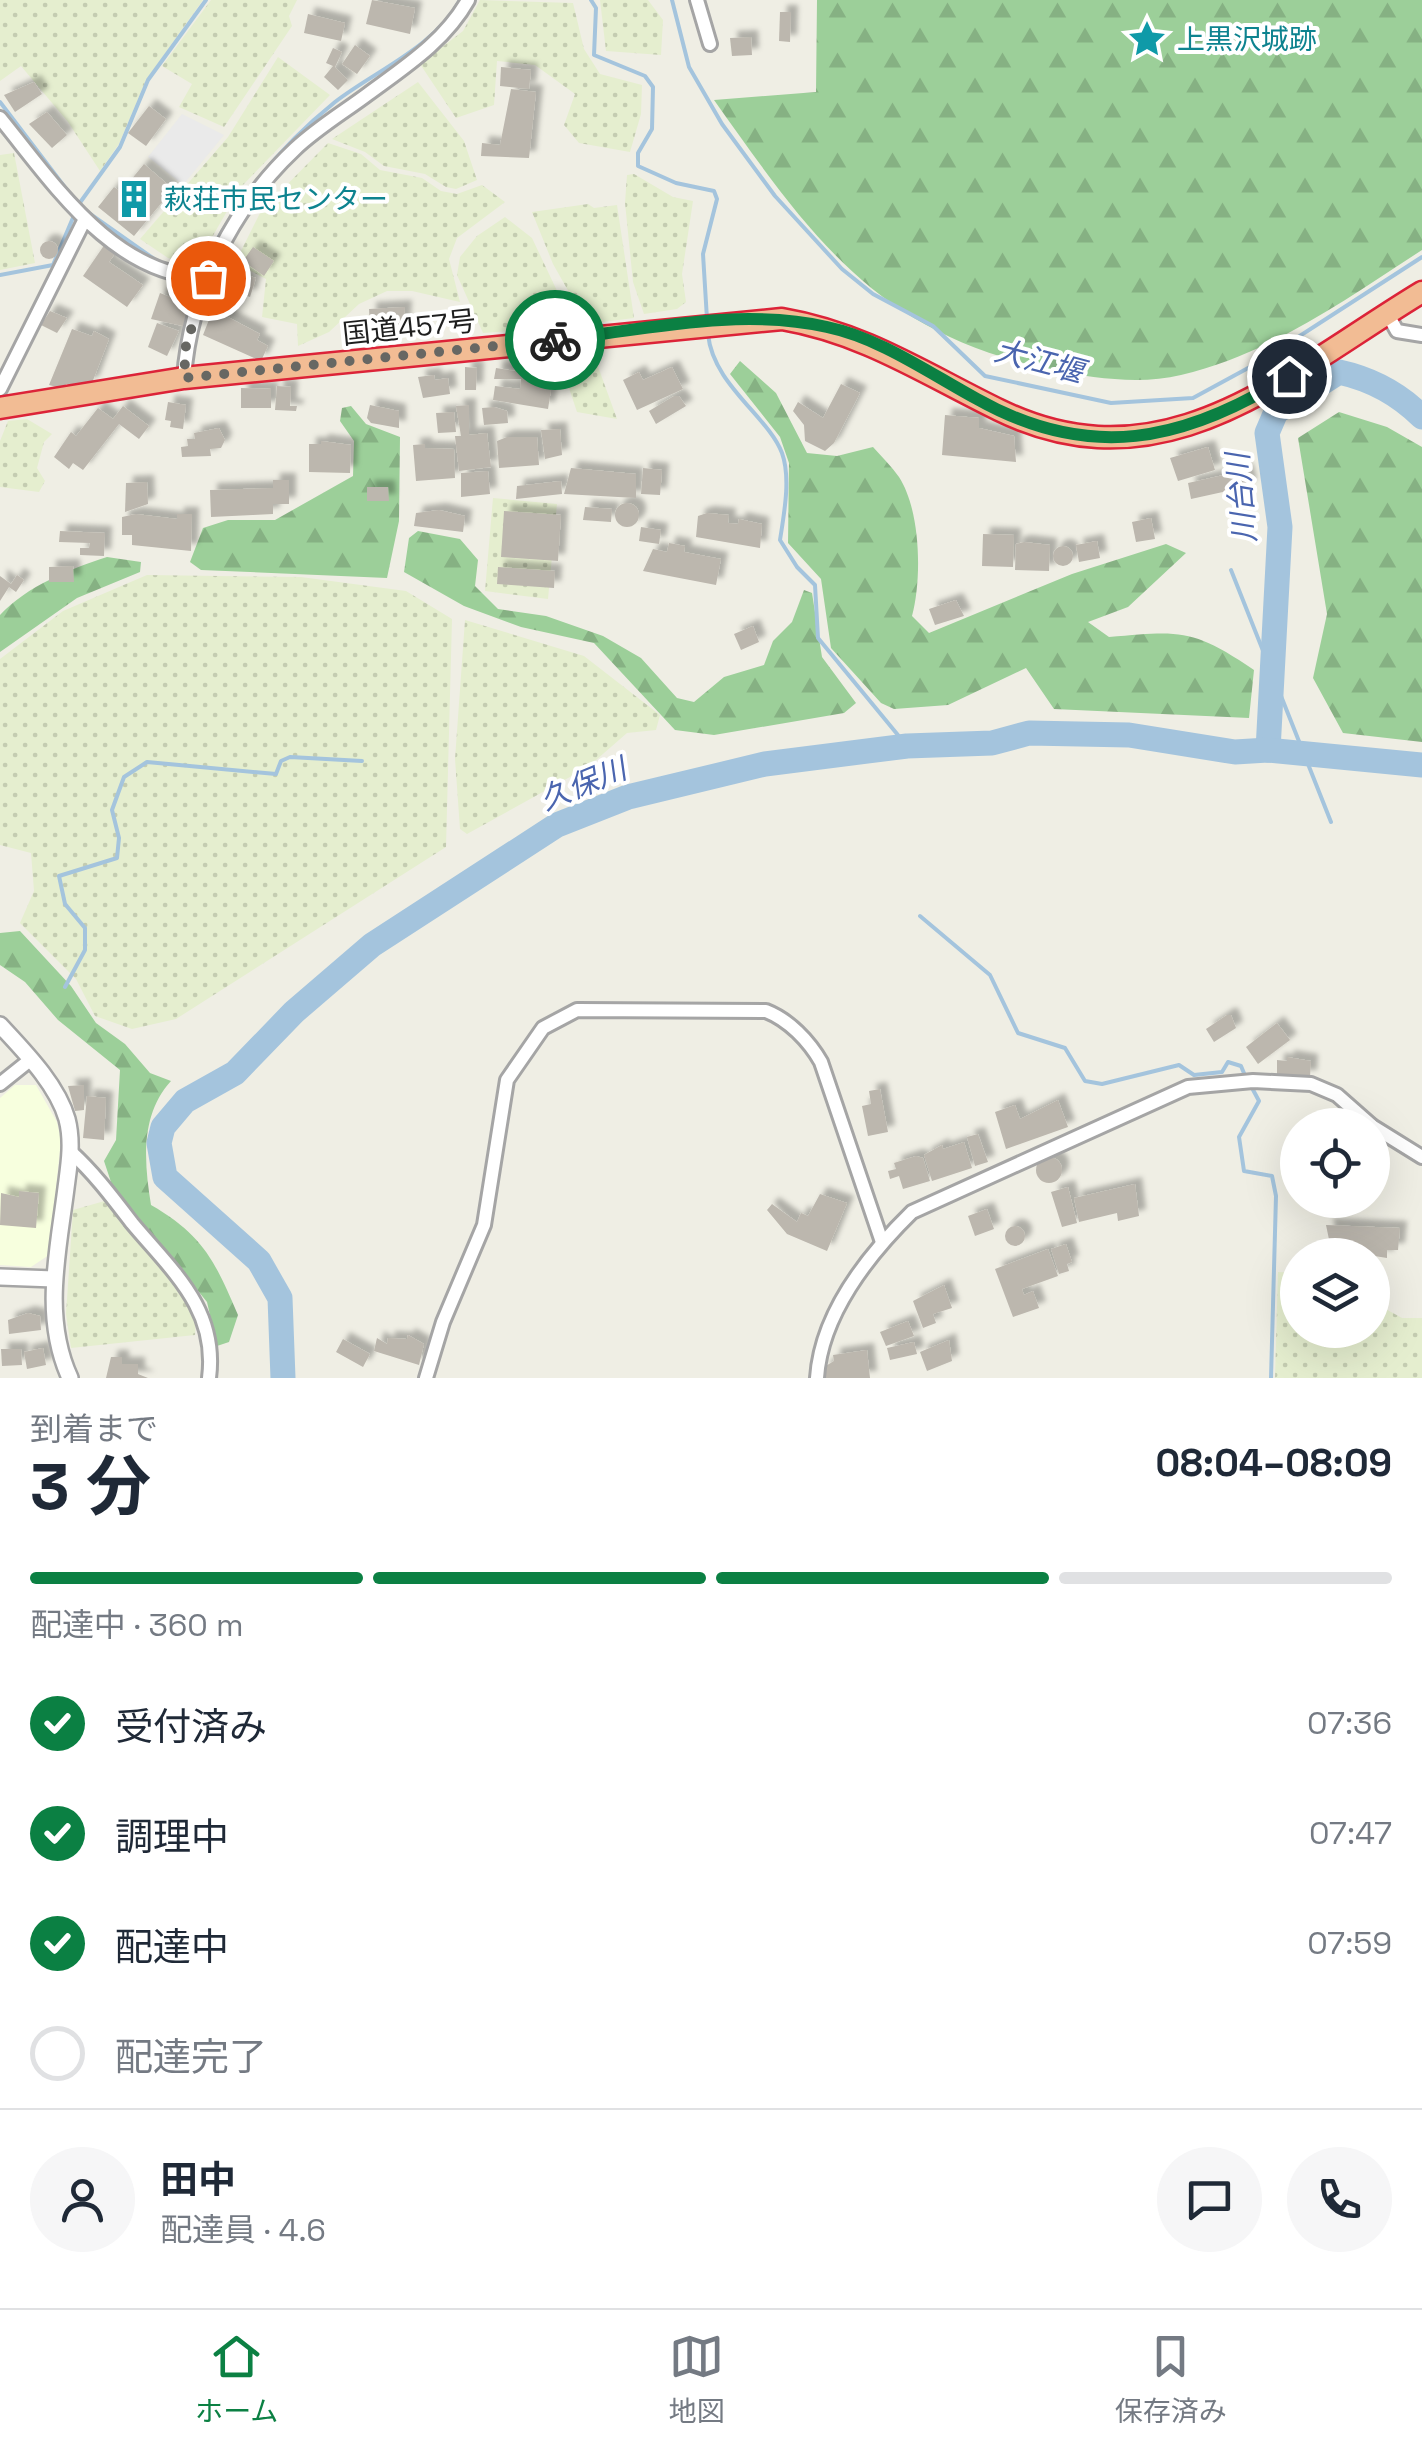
<!DOCTYPE html>
<html lang="ja">
<meta charset="utf-8">
<style>
body{margin:0;font-family:"Space Grotesk","Noto Sans JP",sans-serif;background:#f6f6f7;color:#1f2937;height:100vh;display:flex;flex-direction:column;font-size:38px;white-space:nowrap}
*{box-sizing:border-box;margin:0}
p{font-size:32px;color:#747a83}
.icon{flex:none;width:55px;height:55px;fill:none;stroke:currentColor;stroke-width:2;stroke-linecap:round;stroke-linejoin:round}
.map{position:relative;height:1378px;overflow:hidden}
.details{display:flex;flex-direction:column;background:#fff;flex:1}
.details>*{flex:none}
.buttons{position:absolute;left:1280px;top:1108px;display:grid;gap:20px}
.buttons a{display:grid;place-items:center;width:110px;height:110px;border-radius:50%;background:#fff;box-shadow:0 10px 40px #0002;font-size:50px}
.pin{position:absolute;display:grid;place-items:center;width:85px;height:85px;color:#fff;margin:-42px;border:5px solid #fff;border-radius:50%;box-shadow:0 2px 10px #0007}
.courier{position:absolute;display:grid;place-items:center;width:100px;height:100px;margin:-50px;border:8px solid #0b8043;border-radius:50%;background:#fff;color:#222;box-shadow:0 2px 12px #0007}
.head em{font-style:normal;font-weight:700}
.head div{display:flex;flex-direction:column-reverse}
.head{display:flex;align-items:center;justify-content:space-between;height:170px;padding:0 30px}
h1{font-size:65px;font-weight:700;line-height:75px}
.bar{display:grid;grid-template-columns:repeat(4,1fr);gap:15px 10px;align-content:center;height:120px;padding:0 30px}
.bar i{height:12px;border-radius:8px;background:#e0e1e3}
.bar .active{background:#0b8043}
.bar p{grid-column:span 4}
.line{display:flex;align-items:center;gap:25px;padding:0 30px;border-top:2px solid #e0e1e3}
.line div{flex:1}
.round{display:grid;place-items:center;flex:none;width:105px;height:105px;border-radius:52px;background:#f6f6f7}
ol{padding:0 30px;list-style:none}
li{display:flex;align-items:center;gap:30px;height:110px}
li p{margin-inline-start:auto}
li .icon{padding:10px;border-radius:50%;background:#0b8043;color:#fff;stroke-width:4}
li:last-child{color:#747a83}
li i{width:55px;height:55px;border:5px solid #e0e1e3;border-radius:50%}
.tab-bar{display:flex;justify-content:space-around;align-items:center;height:140px;border-top:2px solid #e0e1e3;background:#fff;font-size:28px;color:#747a83}
.tab-bar a{display:grid;justify-items:center;gap:5px}
.tab-bar .active{color:#0b8043}
.map>svg:first-child{display:block}
.education{fill:#f7ffde}
.farmland{fill:url(#farmland-dots)}
.forest{fill:url(#forest-firs)}
.parking{fill:#eaeaea}
.lines{fill:none;stroke-linecap:round;stroke-linejoin:round}
.stream{stroke:#a4c4dd;stroke-width:4}
.river{stroke:#a4c4dd;stroke-width:25}
.building{fill:#bcb7ae;filter:url(#shadow)}
.minor-casing{stroke:#a5a5a5;stroke-width:18}
.tertiary-casing{stroke:#a5a5a5;stroke-width:20}
.trunk-casing{stroke:#dc2338;stroke-width:25}
.minor{stroke:#fff;stroke-width:12}
.tertiary{stroke:#fff;stroke-width:15}
.trunk{stroke:#f2bc94;stroke-width:20}
.done{stroke:#676763;stroke-width:10;stroke-dasharray:0 18}
.route{stroke:#0b8043;stroke-width:12}
.labels{text-anchor:middle;dominant-baseline:central;stroke-width:8;stroke-linejoin:round;paint-order:stroke}
.culture-label{font-size:28px;fill:#0d838f;stroke:#fff;text-anchor:start}
.street-label{font-size:28px;fill:#1e1e1e;stroke:#fff}
.water-label{font-size:30px;font-style:italic;fill:#4a65af;stroke:#fff}
</style>
<div class="map">
<svg width="1422" height="1378" viewBox="0 0 1422 1378">
<defs>
<pattern id="farmland-dots" width="8" height="8" patternUnits="userSpaceOnUse" patternTransform="scale(2.5)"><rect width="8" height="8" fill="#e5eecf"/><path d="M2 2h.1M6 6h.1" fill="none" stroke="#c4ccb1" stroke-width="1.8" stroke-linecap="round"/></pattern>
<pattern id="forest-firs" width="22" height="20" patternUnits="userSpaceOnUse" patternTransform="scale(2.5)"><rect width="22" height="20" fill="#9ccf99"/><path d="M5 1l3.5 6h-7zM16 11l3.5 6h-7z" fill="#86b183"/></pattern>
<filter id="shadow"><feDropShadow dx="7" dy="-7" stdDeviation="2.5" flood-color="#0004"/></filter>
</defs>
<rect width="100%" height="100%" fill="#efeee4"/>
<polygon class="education" points="15,1085 36,1085 57,1122 61,1140 49,1255 31,1267 0,1265 0,1098"/>
<g class="farmland">
<polygon points="0,0 203,0 146,80 119,144 100,171 68,122 21,66 0,81"/>
<polygon points="211,0 297,0 289,16 292,26 224,127 179,107 192,84 162,66"/>
<polygon points="480,0 573,3 584,49 600,74 642,85 641,114 630,152 579,143 564,125 575,94 535,65 497,61 494,105 456,118 420,64 463,31"/>
<polygon points="600,0 648,0 663,20 661,55 606,51"/>
<polygon points="278,57 330,95 241,187 196,265 168,258 140,239 228,137"/>
<polygon points="418,82 464,141 477,180 456,189 446,187 425,174 384,166 365,152 332,139"/>
<polygon points="328,143 361,154 380,170 422,178 441,191 457,194 482,185 505,202 457,238 449,259 460,302 412,291 387,291 359,304 329,332 298,346 297,324 262,317 266,279 235,263 261,211"/>
<polygon points="14,153 35,263 0,270 0,155"/>
<polygon points="634,174 673,197 693,201 682,274 686,302 677,309 644,314 633,282 625,203 627,175"/>
<polygon points="588,204 594,208 617,205 634,318 587,324 553,264 532,212"/>
<polygon points="505,217 532,238 559,295 548,302 554,328 483,333 457,275 460,257 477,236"/>
<polygon points="592,350 617,419 577,412 558,355"/>
<polygon points="27,419 52,434 44,442 37,468 45,481 39,492 0,487 0,441 8,421"/>
<polygon points="493,498 557,504 548,599 485,591"/>
<polygon points="147,575 301,577 406,591 452,619 446,847 176,1019 132,1029 95,1016 76,979 20,923 34,891 31,853 0,845 0,659 63,611"/>
<polygon points="465,620 584,656 660,715 656,730 627,733 588,767 467,834 460,829 455,759"/>
<polygon points="108,1200 184,1294 196,1319 195,1335 71,1348 66,1314 73,1210"/>
<polygon points="1278,1272 1297,1273 1298,1330 1372,1330 1373,1302 1402,1318 1422,1318 1422,1378 1275,1378"/>
</g>
<g class="forest">
<path d="M817 0H1422V250C1345 300 1272 353 1181 375 1140 385 1093 378 1053 370 877 334 812 238 714 100L816 92Z"/>
<path d="M740 361 776 393 807 453 837 456 873 447C882 457 892 467 899 477 921 511 922 579 912 616L929 633 1072 574 1166 544 1186 553 1128 607 1088 622 1109 637C1181 631 1192 628 1254 670L1249 718 1054 709 1026 668 948 705 894 709 881 703 831 648 821 579 788 543 789 463 780 437 730 374Z"/>
<polygon points="351,406 366,424 400,437 399,521 387,578 201,570 190,562 203,528 228,520 275,520 353,476 354,441 340,421 342,408"/>
<polygon points="1339,412 1387,427 1422,447 1422,742 1343,733 1313,678 1327,614 1298,438"/>
<polygon points="418,531 460,539 478,560 475,586 498,609 546,616 603,636 641,658 677,698 694,702 724,677 764,665 773,641 792,622 804,590 812,593 822,657 856,703 844,713 714,735 675,730 594,643 521,627 464,606 404,572 409,538"/>
<path d="M107 557 141 562 140 572 77 598 0 652V615C27 586 70 569 107 557Z"/>
<path d="M20 931 71 986 96 1023 125 1044 150 1073 171 1081C140 1115 144 1162 151 1205 203 1235 215 1261 238 1315L229 1342 217 1346 207 1302 112 1185 104 1161 116 1140 120 1070 58 1020 25 982 0 965V933Z"/>
</g>
<polygon class="parking" points="182,114 224,135 183,185 148,157"/>
<g class="lines">
<g class="stream">
<polyline points="591,0 596,8 594,55 645,76 653,87 652,129 638,153 638,166 676,183 714,191 717,199 703,254 707,319"/>
<polyline points="672,0 689,67 722,124 775,196 842,269 873,294 933,326 985,376 1111,403 1193,398 1261,361 1422,257"/>
<polyline points="0,102 70,194"/>
<polyline points="79,204 120,147 148,80 206,0"/>
<polyline points="83,209 157,261"/>
<path d="M194 271 200 269C239 200 273 152 335 102 375 71 435 47 460 0"/>
<polyline points="0,275 53,265 75,213"/>
<path d="M708 334C713 385 768 416 782 453 791 478 784 514 780 540L797 567 815 585 818 638 907 746"/>
<polyline points="1231,570 1331,822"/>
<polyline points="920,916 990,975 1018,1033 1065,1048 1085,1081 1102,1084 1179,1065 1194,1075 1222,1072 1228,1062 1241,1066 1246,1078"/>
<polyline points="65,987 85,950 85,928 65,904 59,876 117,858 119,838 112,810 124,777 147,762 276,774 281,761 290,757 362,761"/>
<polyline points="1251,1086 1259,1101 1239,1137 1244,1171 1272,1176 1276,1196 1271,1378"/>
</g>
<g class="river">
<path d="M1268 750 1280 527 1267 433 1276 412 1339 372C1371 379 1399 394 1422 417"/>
<polyline points="283,1378 280,1298 259,1261 165,1177 159,1143 163,1127 185,1101 235,1073 294,1012 372,945 557,825 628,797 765,764 907,746 992,743 1029,733 1129,735 1235,752 1268,750 1422,765"/>
</g>
</g>
<g class="building">
<polygon points="372,0 415,8 410,34 366,24"/>
<polygon points="780,12 791,12 790,42 779,41"/>
<polygon points="308,14 345,23 341,41 304,33"/>
<polygon points="751,37 752,55 732,56 730,38"/>
<polygon points="355,45 370,56 357,74 342,64"/>
<polygon points="333,48 342,52 335,67 348,80 338,90 324,77 333,66 326,63"/>
<polygon points="501,67 531,70 529,89 500,86"/>
<polygon points="34,82 42,94 15,112 4,95"/>
<polygon points="511,89 536,92 529,158 481,156 482,143 500,145"/>
<polygon points="149,106 166,119 146,146 128,133"/>
<polygon points="47,112 67,135 52,148 29,124"/>
<polygon points="144,164 173,189 134,236 98,207 114,187 121,192"/>
<circle cx="49" cy="250" r="9"/>
<polygon points="105,244 116,252 109,262 143,285 127,307 83,276"/>
<polygon points="253,247 274,261 264,276 243,261"/>
<polygon points="240,273 256,278 250,297 234,291"/>
<polygon points="160,293 190,305 183,326 151,319"/>
<polygon points="216,302 227,307 226,316 260,334 257,340 268,346 261,361 203,335"/>
<polygon points="405,307 403,333 370,330 369,309"/>
<polygon points="50,311 67,318 57,333 41,325"/>
<polygon points="157,323 179,331 167,356 148,347"/>
<polygon points="72,329 92,336 94,331 109,339 92,383 76,387 66,384 64,389 49,385"/>
<polygon points="465,367 477,368 476,390 465,390"/>
<polygon points="672,367 683,389 637,410 623,380 639,372 643,380"/>
<polygon points="496,368 553,377 548,409 493,400 495,386 520,389 521,379 494,379"/>
<polygon points="434,375 435,380 448,378 450,394 423,398 418,377"/>
<polygon points="841,384 860,393 834,443 825,451 805,441 804,425 793,411 798,402 823,418"/>
<polygon points="277,386 291,387 290,406 297,406 296,411 275,410"/>
<polygon points="241,388 271,389 271,408 241,408"/>
<polygon points="674,396 679,396 686,406 656,424 649,411"/>
<polygon points="168,402 186,405 183,429 170,427 171,421 165,420"/>
<polygon points="370,405 399,411 399,428 371,423 367,418"/>
<polygon points="469,405 469,435 487,433 491,467 459,471 455,436 461,436 456,406"/>
<polygon points="123,406 149,426 139,439 119,424 83,470 73,463 69,469 54,457 71,432 76,436 98,408 113,419"/>
<polygon points="494,407 507,411 508,423 484,425 482,408"/>
<polygon points="454,412 456,432 438,433 436,413"/>
<polygon points="945,415 979,418 979,428 1014,436 1016,462 942,455"/>
<polygon points="219,428 225,440 221,448 210,449 211,456 182,457 181,447 188,446 187,439 195,439 194,433"/>
<polygon points="560,429 562,455 545,459 541,430"/>
<polygon points="507,437 537,437 539,465 499,468 497,441"/>
<polygon points="321,441 351,445 350,473 309,472 309,444 321,444"/>
<polygon points="425,444 425,448 454,449 455,478 416,481 413,445"/>
<polygon points="1208,447 1215,470 1178,481 1170,458"/>
<polygon points="571,468 636,474 636,498 564,494"/>
<polygon points="643,468 662,470 660,495 641,494"/>
<polygon points="1246,470 1250,486 1191,499 1188,483"/>
<polygon points="488,471 490,494 461,497 461,473"/>
<polygon points="273,480 289,480 289,504 273,504 273,514 211,517 210,490 273,488"/>
<polygon points="561,481 562,494 516,499 517,486"/>
<polygon points="147,482 148,504 125,512 126,483"/>
<polygon points="367,487 388,487 389,501 367,501"/>
<circle cx="627" cy="515" r="12"/>
<polygon points="585,507 612,509 611,522 583,520"/>
<polygon points="439,510 465,516 463,532 414,526 416,513"/>
<polygon points="504,511 561,515 558,561 501,557"/>
<polygon points="707,513 729,515 728,523 738,524 739,519 762,524 760,548 696,537 698,516"/>
<polygon points="136,514 177,519 177,514 192,514 191,551 132,545 132,535 122,535 122,517"/>
<polygon points="1151,518 1155,539 1136,542 1132,522"/>
<polygon points="641,527 661,530 659,544 639,541"/>
<polygon points="60,531 105,533 104,556 80,555 80,548 89,548 90,543 59,542"/>
<polygon points="983,534 1014,535 1013,567 982,566"/>
<polygon points="1097,541 1100,558 1079,562 1076,545"/>
<polygon points="1024,542 1050,545 1049,571 1015,570 1016,544"/>
<polygon points="669,543 685,546 684,552 721,559 716,585 643,571 653,549 667,552"/>
<circle cx="1063" cy="556" r="10"/>
<polygon points="73,566 74,582 49,582 49,567"/>
<polygon points="498,567 555,571 554,588 497,584"/>
<polygon points="17,575 24,580 16,592 9,587 0,601 0,576 11,584"/>
<polygon points="956,600 964,616 935,625 929,609"/>
<polygon points="753,626 759,642 741,650 734,634"/>
<polygon points="1227,1015 1231,1015 1236,1028 1214,1042 1206,1029"/>
<polygon points="1277,1023 1290,1040 1258,1064 1246,1047"/>
<polygon points="1287,1057 1311,1061 1310,1077 1277,1076 1277,1060 1287,1061"/>
<polygon points="84,1085 84,1110 75,1111 68,1086"/>
<polygon points="880,1089 888,1132 868,1136 862,1106 871,1104 869,1091"/>
<polygon points="87,1096 106,1098 104,1140 83,1138"/>
<polygon points="1058,1100 1068,1127 1006,1149 995,1112 1015,1105 1020,1119"/>
<polygon points="978,1134 988,1162 975,1166 967,1137"/>
<polygon points="964,1142 972,1168 932,1181 924,1155 942,1145 943,1149"/>
<polygon points="916,1156 923,1158 930,1181 903,1189 899,1176 890,1179 888,1171 896,1169 894,1163"/>
<circle cx="1049" cy="1170" r="13"/>
<polygon points="1135,1184 1139,1216 1118,1221 1117,1213 1079,1222 1074,1198"/>
<polygon points="1068,1187 1077,1223 1062,1227 1051,1192"/>
<polygon points="19,1191 39,1193 36,1228 0,1225 1,1193 19,1197"/>
<polygon points="820,1194 847,1203 827,1251 787,1234 767,1210 772,1204 797,1222 801,1213 808,1216"/>
<polygon points="987,1209 994,1229 975,1236 968,1216"/>
<polygon points="1326,1225 1400,1228 1398,1250 1387,1250 1387,1258 1331,1249"/>
<circle cx="1015" cy="1236" r="10"/>
<polygon points="1066,1244 1072,1262 1067,1264 1069,1271 1059,1274 1051,1249"/>
<polygon points="1048,1249 1058,1276 1022,1289 1024,1295 1033,1291 1039,1308 1013,1317 995,1269"/>
<polygon points="944,1285 952,1308 933,1314 936,1323 923,1328 913,1301"/>
<polygon points="28,1313 40,1316 41,1330 9,1334 8,1320"/>
<polygon points="908,1321 914,1336 886,1346 880,1332"/>
<polygon points="408,1335 424,1344 419,1365 374,1351 377,1338 387,1344 388,1338 407,1339"/>
<polygon points="343,1339 370,1354 363,1367 336,1352"/>
<polygon points="949,1340 952,1361 927,1371 920,1352"/>
<polygon points="914,1342 917,1354 890,1360 887,1348"/>
<polygon points="43,1348 46,1365 27,1369 24,1352"/>
<polygon points="1,1349 21,1349 22,1365 2,1366"/>
<polygon points="867,1350 870,1378 825,1378 824,1367 834,1361 833,1355"/>
<polygon points="111,1357 122,1357 122,1364 138,1364 138,1374 148,1378 106,1378"/>
</g>
<g class="lines">
<g class="minor-casing">
<g id="minor">
<polyline points="697,0 710,44"/>
<path d="M0 118C53 183 114 277 208 278"/>
<polyline points="1387,313 1397,331 1422,335"/>
<path d="M184 378C190 293 232 208 295 149 317 128 344 112 368 94 406 66 445 41 468 0"/>
<polyline points="0,389 84,221"/>
<polyline points="0,1084 30,1060"/>
<polyline points="1372,1126 1422,1157"/>
<path d="M71 1152C95 1174 112 1197 132 1223 172 1271 218 1309 209 1378"/>
<path d="M426 1378 443 1322 484 1225 507 1080 543 1028 577 1010 766 1011C789 1020 809 1041 821 1062L882 1242"/>
<path d="M817 1378C821 1315 868 1255 912 1212L1188 1087 1253 1081 1311 1084 1337 1095 1371 1125"/>
</g>
</g>
<g class="tertiary-casing">
<g id="tertiary">
<path d="M0 1025C24 1051 57 1084 67 1119 73 1142 69 1165 66 1188 58 1252 42 1317 70 1378"/>
<polyline points="0,1277 54,1279"/>
</g>
</g>
<g class="trunk-casing">
<path id="trunk" d="M0 408 184 378 782 319C864 333 925 374 999 410 1165 491 1286 374 1422 292"/>
</g>
<use href="#minor" class="minor"/>
<use href="#tertiary" class="tertiary"/>
<use href="#trunk" class="trunk"/>
</g>
<g class="lines">
<polyline class="done" points="208,278 186,345 184,378 555,340"/>
<path class="route" d="M555 340C643 330 739 307 827 327 880 338 929 373 977 399 1089 462 1184 442 1289 376"/>
</g>
<defs>
<g id="sight-bare" transform="scale(3)"><path d="M0-6L1.8-2.2L6-1.7L2.9 1.2L3.7 5.4L0 3.3L-3.7 5.4L-2.9 1.2L-6-1.7L-1.8-2.2Z" fill="#0f9aa8" stroke="#fff" stroke-width="2.5" paint-order="stroke"/></g>
<g id="building-bare" transform="scale(3)"><path d="M-4-6H4V6H1V3H-1V6H-4ZM-2.5-4.3h1.7v1.8h-1.7ZM.8-4.3h1.7v1.8H.8ZM-2.5-1h1.7V.8h-1.7ZM.8-1h1.7V.8H.8Z" fill="#0f9aa8" stroke="#fff" stroke-width="2.5" paint-order="stroke"/></g>
</defs>
<g fill-rule="evenodd">
<use href="#sight-bare" x="1147" y="39"/>
<use href="#building-bare" x="134" y="199"/>
</g>
<g class="labels">
<g class="culture-label">
<text x="1177" y="39">上黒沢城跡</text>
<text x="164" y="199">萩荘市民センター</text>
</g>
<g class="street-label">
<text transform="translate(409 327) rotate(-6)">国道457号</text>
</g>
<g class="water-label">
<text transform="translate(1039 361) rotate(15)">大江堰</text>
<text transform="translate(1241 498) rotate(-95)">川台川</text>
<text transform="translate(583 784) rotate(-22)">久保川</text>
</g>
</g>
</svg>
<div class="buttons">
<a><svg class="icon" aria-label="locate" viewBox="0 0 24 24"><circle cx="12" cy="12" r="6"/><path d="M12 2v4M12 18v4M2 12h4M18 12h4"/></svg></a>
<a><svg class="icon" aria-label="layers" viewBox="0 0 24 24"><path d="M12 4l9 5-9 5-9-5zM3 14l9 5 9-5"/></svg></a>
</div>
<div class="pin" style="left:208px;top:278px;background:#ea580c"><svg class="icon" aria-label="bag" viewBox="0 0 24 24"><path d="M5 8h14l-1 12H6zM9 8a3 3 0 0 1 6 0"/></svg></div>
<div class="pin" style="left:1289px;top:376px;background:#1f2937"><svg class="icon" aria-label="home" viewBox="0 0 24 24"><path d="M3 11l9-7 9 7M6 9v11h12V9"/></svg></div>
<div class="courier" style="left:555px;top:340px"><svg class="icon" aria-label="bike" viewBox="0 0 24 24"><circle cx="6" cy="16" r="4"/><circle cx="18" cy="16" r="4"/><path d="M6 16l4-8h5l3 8M10 8l3 8H6M13 5h3"/></svg></div>
</div>
<section class="details">
<div class="head"><div><h1>3 分</h1><p>到着まで</p></div><em>08:04–08:09</em></div>
<div class="bar"><i class="active"></i><i class="active"></i><i class="active"></i><i></i><p>配達中 · 360 m</p></div>
<ol>
<li><svg class="icon" aria-label="check" viewBox="0 0 24 24"><path d="M5 12l5 5 9-10"/></svg>受付済み<p>07:36</p></li>
<li><svg class="icon" aria-label="check" viewBox="0 0 24 24"><path d="M5 12l5 5 9-10"/></svg>調理中<p>07:47</p></li>
<li><svg class="icon" aria-label="check" viewBox="0 0 24 24"><path d="M5 12l5 5 9-10"/></svg>配達中<p>07:59</p></li>
<li><i></i>配達完了</li>
</ol>
<div class="line" style="height:180px"><a class="round"><svg class="icon" aria-label="person" viewBox="0 0 24 24"><circle cx="12" cy="8" r="4"/><path d="M4 21q1-7 8-7t8 7"/></svg></a><div><b>田中</b><p>配達員 · 4.6</p></div><a class="round"><svg class="icon" aria-label="chat" viewBox="0 0 24 24"><path d="M4 5h16v11H9l-5 4z"/></svg></a><a class="round"><svg class="icon" aria-label="phone" viewBox="0 0 24 24"><path d="M5 4h4l2 5-3 2q2 4 5 5l2-3 5 2v4C11 20 4 13 5 4z"/></svg></a></div>
</section>
<nav class="tab-bar">
<a class="active"><svg class="icon" aria-label="home" viewBox="0 0 24 24"><path d="M3 11l9-7 9 7M6 9v11h12V9"/></svg>ホーム</a>
<a><svg class="icon" aria-label="map" viewBox="0 0 24 24"><path d="M3 6l6-2 6 2 6-2v14l-6 2-6-2-6 2zM9 4v14M15 6v14"/></svg>地図</a>
<a><svg class="icon" aria-label="saved" viewBox="0 0 24 24"><path d="M7 4h10v16l-5-4-5 4z"/></svg>保存済み</a>
</nav>
